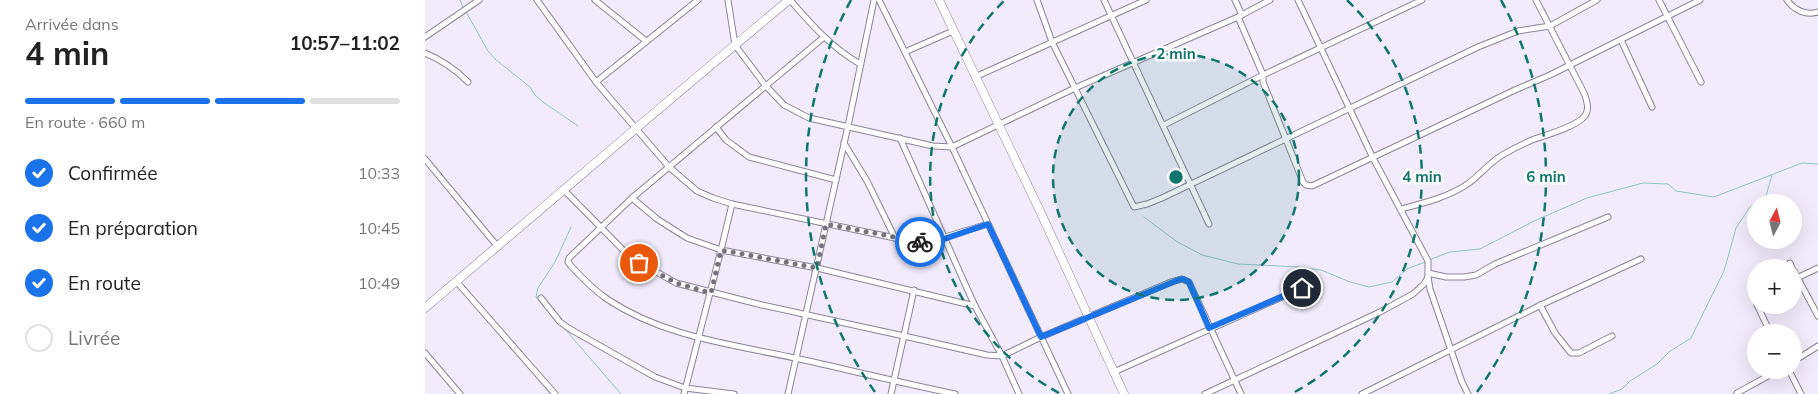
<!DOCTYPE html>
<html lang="fr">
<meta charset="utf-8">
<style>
body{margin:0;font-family:Mulish,sans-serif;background:#f6f6f6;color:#222;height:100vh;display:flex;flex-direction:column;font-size:19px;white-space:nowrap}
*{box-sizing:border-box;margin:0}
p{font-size:16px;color:#767676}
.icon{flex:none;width:28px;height:28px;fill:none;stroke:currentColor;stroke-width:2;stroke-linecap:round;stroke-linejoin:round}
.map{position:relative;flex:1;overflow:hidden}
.sheet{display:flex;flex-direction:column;background:#fff;width:425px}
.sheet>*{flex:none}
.needle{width:32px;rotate:7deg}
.buttons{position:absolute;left:1322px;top:194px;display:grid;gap:10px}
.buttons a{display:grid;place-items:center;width:55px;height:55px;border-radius:50%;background:#fff;box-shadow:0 5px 20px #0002;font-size:25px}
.pin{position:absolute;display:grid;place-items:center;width:42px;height:42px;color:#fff;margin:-21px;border:2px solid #fff;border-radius:50%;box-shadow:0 1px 5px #0007}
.courier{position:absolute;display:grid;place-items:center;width:50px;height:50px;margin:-25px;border:4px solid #1a73e8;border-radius:50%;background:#fff;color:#222;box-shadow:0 1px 6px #0007}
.summary em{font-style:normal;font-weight:700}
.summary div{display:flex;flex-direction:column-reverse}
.summary{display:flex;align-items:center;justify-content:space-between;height:85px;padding:0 25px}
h1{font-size:32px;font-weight:700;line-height:38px}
.bar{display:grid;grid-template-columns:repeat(4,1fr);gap:8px 5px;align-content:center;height:60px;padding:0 25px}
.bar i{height:6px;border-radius:4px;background:#e0e0e0}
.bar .active{background:#1a73e8}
.bar p{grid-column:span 4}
ol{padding:0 25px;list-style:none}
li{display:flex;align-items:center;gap:15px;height:55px}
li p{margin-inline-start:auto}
li .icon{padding:5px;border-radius:50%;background:#1a73e8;color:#fff;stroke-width:4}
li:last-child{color:#767676}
li i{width:28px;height:28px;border:2px solid #e0e0e0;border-radius:50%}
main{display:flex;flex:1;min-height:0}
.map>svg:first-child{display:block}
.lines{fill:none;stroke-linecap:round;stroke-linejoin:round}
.stream{stroke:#92c4c7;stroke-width:1}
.street-casing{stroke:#8b8497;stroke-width:7}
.secondary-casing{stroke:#8b8497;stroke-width:9}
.street{stroke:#fff;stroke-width:5}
.secondary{stroke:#fff;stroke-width:8}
.done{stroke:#76717d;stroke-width:5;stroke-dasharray:0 9}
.route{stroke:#1a73e8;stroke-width:6}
.ring{fill:none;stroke:#0f766e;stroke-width:2.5;stroke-dasharray:9 6}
.centre{fill:#0f766e;stroke:#fcfcfc;stroke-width:2.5}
.ring-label{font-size:15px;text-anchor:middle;font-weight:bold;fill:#0f766e;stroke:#fcfcfc;stroke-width:5;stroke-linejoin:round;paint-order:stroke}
</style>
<main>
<section class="sheet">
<div class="summary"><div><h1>4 min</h1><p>Arrivée dans</p></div><em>10:57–11:02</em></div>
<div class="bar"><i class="active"></i><i class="active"></i><i class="active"></i><i></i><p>En route · 660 m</p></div>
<ol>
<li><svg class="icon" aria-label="check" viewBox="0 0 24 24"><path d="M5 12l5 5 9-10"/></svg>Confirmée<p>10:33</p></li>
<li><svg class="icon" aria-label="check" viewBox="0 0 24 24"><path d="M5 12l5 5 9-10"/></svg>En préparation<p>10:45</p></li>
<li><svg class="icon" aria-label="check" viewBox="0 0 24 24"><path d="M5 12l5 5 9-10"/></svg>En route<p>10:49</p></li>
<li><i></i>Livrée</li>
</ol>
</section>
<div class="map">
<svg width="1393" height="394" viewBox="0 0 1393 394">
<rect width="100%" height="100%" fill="#f1ebfc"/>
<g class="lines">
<g class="stream">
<polyline points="35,0 38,7"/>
<polyline points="40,10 63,51 70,59 105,87 110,95 118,102 153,126"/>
<polyline points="719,217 751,241 777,255 813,264 874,267 896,270 925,282 944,287 967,282 982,269 1000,262"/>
<polyline points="1004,260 1025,252 1055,249 1109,221 1162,198 1218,183 1243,184 1251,191 1289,197 1377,163 1393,164"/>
<polyline points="119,306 111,297 113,288 130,262 146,227"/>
<polyline points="139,328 196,394"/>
<polyline points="1184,394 1197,389 1205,381 1232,364 1244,352 1266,338 1299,271 1311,228 1325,207 1341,196 1347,175"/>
</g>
<g class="street-casing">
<g id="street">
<polyline points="112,0 171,82 244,167 272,191 288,198 307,204 470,238 494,242 507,241 563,224"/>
<polyline points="170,0 221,41"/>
<polyline points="303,0 310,45 340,85 359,105 384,118 508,146 527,147 650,88 813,17 845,0"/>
<path d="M365 0C386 24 407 48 435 64"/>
<polyline points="454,0 527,147 643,394"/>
<polyline points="612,0 627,42 709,207 722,204 737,198 1053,47 1093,31 1125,26 1172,0"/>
<polyline points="679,0 784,224"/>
<polyline points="810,0 817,15"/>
<polyline points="873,0 948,158 1003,261 1003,277 1005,289 1037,382 1043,394"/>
<polyline points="1234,0 1276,82"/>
<path d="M1362 0C1369 10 1381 16 1393 12"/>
<polyline points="813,17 838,75 838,82 878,182 881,185 887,186 1090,90 1125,75 1275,0"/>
<polyline points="0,37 54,0"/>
<polyline points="399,37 207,198 232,219 262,238 296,250 392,268 550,306"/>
<polyline points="1196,40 1227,107"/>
<polyline points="480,52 528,31"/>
<path d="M0 53C17 60 30 69 43 82"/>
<polyline points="550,77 721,0"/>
<polyline points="171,82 273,0"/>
<polyline points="739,125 838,75 997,0"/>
<polyline points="291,127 301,140 324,157 411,180"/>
<polyline points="475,138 536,275 550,306 577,356 594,394"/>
<polyline points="419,143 442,181 470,238"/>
<polyline points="0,159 73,247"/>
<polyline points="138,189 205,257 251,283 337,305 479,336 562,355 577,356 616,337 746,282 757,279 764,282 816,394"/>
<path d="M207 198 144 258 143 262 146 266C157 278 169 290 182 299 239 337 305 344 370 358 424 370 477 383 530 394"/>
<path d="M976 209C999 203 1024 197 1044 183 1056 174 1066 161 1079 154 1088 149 1098 144 1107 140 1121 135 1150 127 1159 117 1165 110 1162 103 1160 95L1111 0"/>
<polyline points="1365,263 1367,268"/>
<polyline points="1369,271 1393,316"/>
<polyline points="1003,273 1021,277 1039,277 1051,275 1070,264 1183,217"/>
<polyline points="1372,278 1393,268"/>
<polyline points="31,281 130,394"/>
<polyline points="116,298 135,322 145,329 230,377 260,388 309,394"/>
<polyline points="1115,305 1130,333 1146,353 1154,353 1187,336"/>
<polyline points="1332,305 1345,332"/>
<polyline points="0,353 35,394"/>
<polyline points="1369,361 1393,346"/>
<polyline points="1364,370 1376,394"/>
<polyline points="689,372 877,288"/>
<polyline points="1312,393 1354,370"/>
<polyline points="259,394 296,250 307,204"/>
<polyline points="363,394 423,126 449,0"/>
<polyline points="466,394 489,290"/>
<polyline points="780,394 955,312 988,294 999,284 1003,277"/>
<polyline points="937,394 1118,304 1216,259"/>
</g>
</g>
<g class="secondary-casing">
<g id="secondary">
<polyline points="514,0 614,209 699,394"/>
<path d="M0 308C121 205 242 101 364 0"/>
</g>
</g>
<use href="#street" class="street"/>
<use href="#secondary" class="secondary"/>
</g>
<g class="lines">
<polyline class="done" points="214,263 251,283 286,293 296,250 392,268 401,224 495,242"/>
<polyline class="route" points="495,242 519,239 563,224 616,337 753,280 758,279 764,282 784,328 877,288"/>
</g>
<circle cx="751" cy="177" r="123" fill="#0f766e" fill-opacity=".12"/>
<g class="ring">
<circle cx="751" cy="177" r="123"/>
<path d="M634 393A246 246 0 0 1 580 0M922 0A246 246 0 0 1 868 393"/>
<path d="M450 392A370 370 0 0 1 426 0M1076 0A370 370 0 0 1 1052 392"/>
</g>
<circle cx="751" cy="177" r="8" class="centre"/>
<g class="ring-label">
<text x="751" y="59">2 min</text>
<text x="997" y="182">4 min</text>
<text x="1121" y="182">6 min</text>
</g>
</svg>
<div class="buttons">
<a><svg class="needle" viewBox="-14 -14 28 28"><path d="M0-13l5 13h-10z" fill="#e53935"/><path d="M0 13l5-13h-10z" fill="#767676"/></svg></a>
<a>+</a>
<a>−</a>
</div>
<div class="pin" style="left:214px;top:263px;background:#ea580c"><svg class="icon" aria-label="bag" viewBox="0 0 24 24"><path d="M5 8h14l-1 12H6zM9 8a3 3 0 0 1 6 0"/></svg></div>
<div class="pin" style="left:877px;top:288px;background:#1f2937"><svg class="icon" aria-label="home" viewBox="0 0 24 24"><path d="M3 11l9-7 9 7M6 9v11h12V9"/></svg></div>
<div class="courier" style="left:495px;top:242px"><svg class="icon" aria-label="bike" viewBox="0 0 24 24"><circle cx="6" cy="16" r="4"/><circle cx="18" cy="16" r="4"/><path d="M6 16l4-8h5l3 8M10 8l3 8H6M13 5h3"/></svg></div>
</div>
</main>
